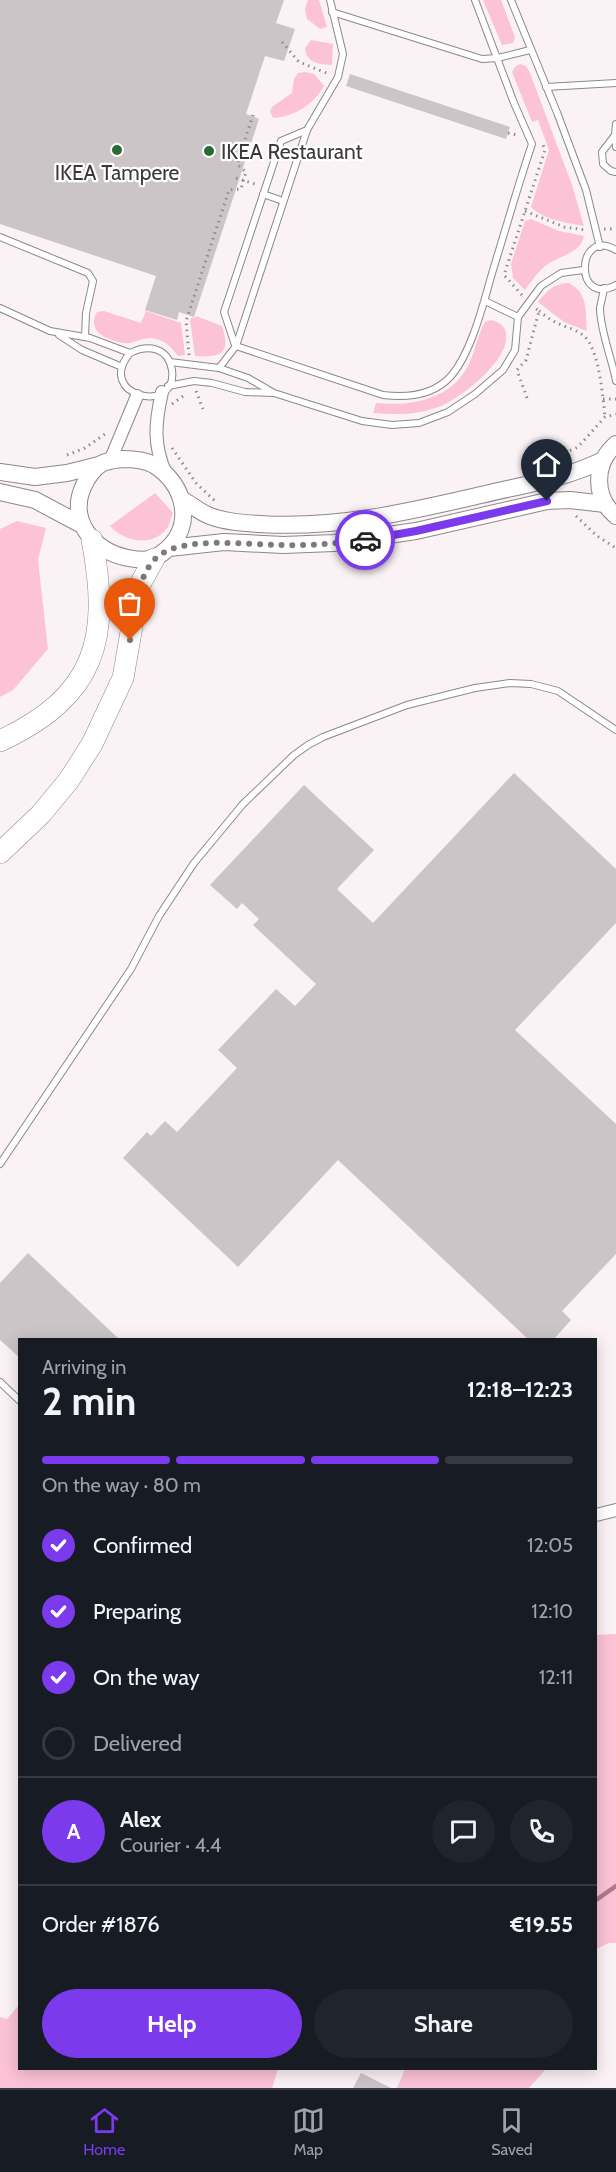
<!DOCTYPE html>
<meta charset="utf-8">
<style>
body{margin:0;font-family:Cabin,sans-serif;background:#20242c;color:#f1f3f6;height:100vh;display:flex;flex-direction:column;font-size:22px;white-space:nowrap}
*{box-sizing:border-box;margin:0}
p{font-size:20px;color:#9ea1a6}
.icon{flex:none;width:33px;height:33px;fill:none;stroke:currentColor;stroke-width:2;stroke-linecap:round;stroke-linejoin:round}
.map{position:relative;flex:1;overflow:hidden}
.side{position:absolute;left:18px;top:1338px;width:579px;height:732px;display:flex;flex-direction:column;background:#171b24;border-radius:0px;box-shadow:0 3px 15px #0003}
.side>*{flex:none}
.pin{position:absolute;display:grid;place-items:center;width:51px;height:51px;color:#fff;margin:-62px -26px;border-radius:50% 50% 50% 0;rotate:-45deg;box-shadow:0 0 6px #0007}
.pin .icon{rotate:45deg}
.courier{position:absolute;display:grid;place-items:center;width:60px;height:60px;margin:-30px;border:4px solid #7c3aed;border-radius:50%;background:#fff;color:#222;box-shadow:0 2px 8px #0007}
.head em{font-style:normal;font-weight:700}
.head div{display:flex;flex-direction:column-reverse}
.head{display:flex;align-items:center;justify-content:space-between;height:102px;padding:0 24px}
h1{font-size:39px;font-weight:700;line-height:45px}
.bar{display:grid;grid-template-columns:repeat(4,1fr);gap:9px 6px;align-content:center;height:72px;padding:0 24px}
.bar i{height:8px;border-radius:4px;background:#363941}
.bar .on{background:#7c3aed}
.bar p{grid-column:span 4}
.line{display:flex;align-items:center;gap:15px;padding:0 24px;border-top:2px solid #363941}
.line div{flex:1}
.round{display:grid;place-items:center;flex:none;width:63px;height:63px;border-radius:32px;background:#20242c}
ol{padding:0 24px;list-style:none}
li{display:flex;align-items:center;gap:18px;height:66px}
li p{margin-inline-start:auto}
li .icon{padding:6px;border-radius:50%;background:#7c3aed;color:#fff;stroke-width:4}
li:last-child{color:#9ea1a6}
li i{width:33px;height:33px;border:3px solid #363941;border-radius:50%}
.cta{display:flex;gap:12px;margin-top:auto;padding:12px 24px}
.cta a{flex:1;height:69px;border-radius:36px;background:#7c3aed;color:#fff;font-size:24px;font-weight:700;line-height:69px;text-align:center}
.cta a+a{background:#20242c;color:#f1f3f6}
.tab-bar{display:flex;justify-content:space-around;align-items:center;height:84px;border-top:2px solid #363941;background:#171b24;font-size:16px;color:#9ea1a6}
.tab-bar a{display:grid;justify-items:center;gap:3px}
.tab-bar .on{color:#7c3aed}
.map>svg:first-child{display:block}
.green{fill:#fcc3d6}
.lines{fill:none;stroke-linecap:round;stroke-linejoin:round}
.stream{stroke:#b2788c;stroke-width:4.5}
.building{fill:#ccc5c7}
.lane-casing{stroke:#8e8789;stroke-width:8}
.street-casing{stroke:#8e8789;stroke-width:14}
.secondary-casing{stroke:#8e8789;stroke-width:18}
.highway-casing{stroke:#8e8789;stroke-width:22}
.path{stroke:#918c8e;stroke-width:3;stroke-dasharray:1.5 4.5;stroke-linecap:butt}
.lane{stroke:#fff;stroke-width:6}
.street{stroke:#fff;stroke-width:12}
.secondary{stroke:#fff;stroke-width:16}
.highway{stroke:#fff;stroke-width:21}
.done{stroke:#7e797a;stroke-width:6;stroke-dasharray:0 10.8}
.route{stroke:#7c3aed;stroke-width:8}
.poi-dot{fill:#296b35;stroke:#fff;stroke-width:2}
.labels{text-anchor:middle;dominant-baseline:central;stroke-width:4.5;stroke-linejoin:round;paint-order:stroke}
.poi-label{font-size:21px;fill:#3b3839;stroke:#fff;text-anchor:start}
</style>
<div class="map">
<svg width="616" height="2088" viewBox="0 0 616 2088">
<rect width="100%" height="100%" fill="#faf2f4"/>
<g class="green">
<polygon points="308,0 319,0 327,27 320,29 307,19 305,9"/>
<polygon points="483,0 501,0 515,37 513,43 502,45"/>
<path d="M311 40 333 44 332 65C319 64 307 64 305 48Z"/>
<path d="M520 64 526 66 530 73 572 185 584 226C567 223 544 220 531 207L549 150 538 120 532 122 512 72 515 67Z"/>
<path d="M305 72 314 74 324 86C314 104 294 117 273 118L270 111 272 107 292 93 294 79 298 73Z"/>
<path d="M531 219 559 231 584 236C580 255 558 255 544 267 536 274 531 282 525 290L513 278 511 264 525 221Z"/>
<path d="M569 283C589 294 585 311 587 331L564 322 538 302C548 290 553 284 569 283Z"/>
<path d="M104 311 141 323 146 311 181 323 185 355 178 356C172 348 166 341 156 339 144 335 134 345 124 343 107 340 86 332 97 312Z"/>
<path d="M196 316 222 326C231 353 222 358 195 356L190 320 192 317 195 318Z"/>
<path d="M491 320C502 323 507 327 506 339 505 363 462 397 441 406 418 415 397 415 373 413L376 403C409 406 446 401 465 371 475 356 476 338 485 322Z"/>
<path d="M155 493 173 513C171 517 170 523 168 527 153 548 125 542 110 526Z"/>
<polygon points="17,521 46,528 38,560 48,649 13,690 0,697 0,529"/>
<polygon points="616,1634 616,1943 609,1943 596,1949 596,1635"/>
<polygon points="19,2005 20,2068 278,2069 272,2088 0,2088 0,2017 7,2019"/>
<polygon points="405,2069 405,2068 546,2069 529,2088 397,2088"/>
</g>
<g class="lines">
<polyline class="stream" points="596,1900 616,1886"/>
</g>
<g class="building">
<polygon points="0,0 284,0 276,23 295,29 284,61 265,56 246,114 259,119 194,317 179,312 177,320 145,310 156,276 0,224"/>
<polygon points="350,74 510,127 506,139 346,86"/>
<polygon points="514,773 616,869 616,923 515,1030 616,1124 616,1254 562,1311 571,1320 553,1340 529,1340 338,1160 238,1267 123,1158 147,1132 151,1136 165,1121 177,1132 237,1068 218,1050 276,989 295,1006 316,984 253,925 259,919 242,903 237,909 210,885 304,785 374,850 337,889 373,923"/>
<polygon points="28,1253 120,1340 20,1340 20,1358 0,1340 0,1283"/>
<polygon points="361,2073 391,2088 353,2088"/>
</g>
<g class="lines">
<g class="lane-casing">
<g id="lane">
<polyline points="511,0 558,115 586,190 600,247"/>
<polyline points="332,12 482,59 498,58 530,50"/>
<polyline points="546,87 616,83"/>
<polyline points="616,124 615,135 602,152 603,164 611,171 616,172"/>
<polyline points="615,136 616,147"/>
<polyline points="263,194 283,201"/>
<polyline points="0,237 88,273 93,281 86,313 85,337"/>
<path d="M616 250C576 226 573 308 616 285"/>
<path d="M604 288C603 295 601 302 600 308 600 330 612 359 616 381"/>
<polyline points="485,301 518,317"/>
<path d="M0 308 50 331 90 338 130 353C148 344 168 347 172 370 178 416 94 396 130 353"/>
<polyline points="59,335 82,350 122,367"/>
<polyline points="235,345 224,312 281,141 307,130"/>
<path d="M236 346 383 395C407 398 434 395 451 376 472 352 484 301 493 270 506 228 518 185 532 144L514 103 475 0"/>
<polyline points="170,362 219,368 248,378 274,393 362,421 392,425 419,423 448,412 475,394 503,370 515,350 518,317 541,286 561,273 583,270"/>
<polyline points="219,368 236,346 307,130 338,77 343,54 330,0"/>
<polyline points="168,386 194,381 212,383 245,392 273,393"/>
<polyline points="0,1164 131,969 159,916 194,863 243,804 294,755 308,745 323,737 407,705 475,688 510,683 531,684 558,691 616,730"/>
<polyline points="0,1382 20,1401"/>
</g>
</g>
<g class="street-casing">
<g id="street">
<path d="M162 392C155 423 153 445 166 474"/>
<polyline points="110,461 137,396"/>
<polyline points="596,1515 616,1510"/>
</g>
</g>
<g class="secondary-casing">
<g id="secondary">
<path d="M616 444C594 463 593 497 616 516"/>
<path d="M123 459C134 459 145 460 154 465 185 484 195 525 166 550 154 561 144 561 128 558 94 552 67 520 84 485 87 478 94 468 101 464 108 460 116 460 123 459Z"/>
<polyline points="0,472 35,477 67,473 99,465"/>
<polyline points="0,492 35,500 80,524"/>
<path d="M183 500C192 505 201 513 210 516 226 522 244 523 260 524 336 529 407 512 481 495 522 485 565 479 603 460"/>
<polyline points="169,548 224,542 283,545 334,543 416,531 547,501 570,500 605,504"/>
</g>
</g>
<g class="highway-casing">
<g id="highway">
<path d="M0 741C96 696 111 639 92 540"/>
<polyline points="0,853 41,814 69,780 92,744 123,678 139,586 154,559"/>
</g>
</g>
<g class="path">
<polyline points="282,42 299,62 329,74"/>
<polyline points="508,133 518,135"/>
<polyline points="236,178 258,185"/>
<polyline points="525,211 564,227 586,230"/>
<polyline points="604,229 616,229"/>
<polyline points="522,295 504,275 545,150 542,142"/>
<path d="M539 311C544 315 549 319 555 322 564 327 576 329 584 336 599 349 603 397 605 417"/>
<polyline points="189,355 186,321 229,190 241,189 246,172 237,164 253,115"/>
<polyline points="196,391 203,409"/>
<polyline points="527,398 517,370 526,360 539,311 535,308"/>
<polyline points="603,399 616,399"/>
<polyline points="172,404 186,394"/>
<polyline points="172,448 196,483 215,501"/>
<polyline points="67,455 85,448 108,432"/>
<polyline points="537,465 578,447 605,417 616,414"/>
<polyline points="576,516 597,536 616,548"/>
</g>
<use href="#lane" class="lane"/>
<use href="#street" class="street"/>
<use href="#secondary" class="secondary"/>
<use href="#highway" class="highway"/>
</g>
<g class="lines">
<path class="done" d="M130 640C134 615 137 576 156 558 181 535 249 545 282 545 310 546 338 543 365 540"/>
<polyline class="route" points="365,540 416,531 547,501"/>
</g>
<g class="poi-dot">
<circle cx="117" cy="150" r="6"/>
<circle cx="209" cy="151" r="6"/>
</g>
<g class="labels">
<g class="poi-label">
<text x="221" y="151">IKEA Restaurant</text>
<text x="117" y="172" text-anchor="middle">IKEA Tampere</text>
</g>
</g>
</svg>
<div class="pin" style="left:130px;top:640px;background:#ea580c"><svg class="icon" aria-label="bag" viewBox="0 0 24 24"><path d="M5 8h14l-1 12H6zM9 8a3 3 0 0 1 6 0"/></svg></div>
<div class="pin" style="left:547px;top:501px;background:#1f2937"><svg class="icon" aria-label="home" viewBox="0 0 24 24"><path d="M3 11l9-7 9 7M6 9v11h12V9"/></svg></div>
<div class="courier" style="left:365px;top:540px"><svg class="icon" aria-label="car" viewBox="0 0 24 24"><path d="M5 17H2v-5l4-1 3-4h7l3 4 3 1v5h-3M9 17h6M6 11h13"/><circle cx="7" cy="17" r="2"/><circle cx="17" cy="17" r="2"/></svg></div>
<section class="side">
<div class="head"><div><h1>2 min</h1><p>Arriving in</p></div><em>12:18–12:23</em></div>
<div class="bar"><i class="on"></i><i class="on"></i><i class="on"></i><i></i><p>On the way · 80 m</p></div>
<ol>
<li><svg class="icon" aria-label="check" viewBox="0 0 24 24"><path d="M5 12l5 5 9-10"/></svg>Confirmed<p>12:05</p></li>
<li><svg class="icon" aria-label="check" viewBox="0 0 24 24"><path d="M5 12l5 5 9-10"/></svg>Preparing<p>12:10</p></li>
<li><svg class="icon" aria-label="check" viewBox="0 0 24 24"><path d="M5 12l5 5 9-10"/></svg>On the way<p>12:11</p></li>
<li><i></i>Delivered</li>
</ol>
<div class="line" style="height:108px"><b class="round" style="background:#7c3aed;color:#fff">A</b><div><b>Alex</b><p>Courier · 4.4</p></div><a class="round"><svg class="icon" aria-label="chat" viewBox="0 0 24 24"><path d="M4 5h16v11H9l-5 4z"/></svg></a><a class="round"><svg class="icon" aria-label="phone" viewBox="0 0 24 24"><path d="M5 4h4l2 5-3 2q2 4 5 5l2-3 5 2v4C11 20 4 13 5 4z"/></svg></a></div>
<div class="line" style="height:78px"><div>Order #1876</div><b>€19.55</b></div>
<div class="cta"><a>Help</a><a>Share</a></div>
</section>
</div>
<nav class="tab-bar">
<a class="on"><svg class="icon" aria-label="home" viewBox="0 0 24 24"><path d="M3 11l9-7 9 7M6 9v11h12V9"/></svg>Home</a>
<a><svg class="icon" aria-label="map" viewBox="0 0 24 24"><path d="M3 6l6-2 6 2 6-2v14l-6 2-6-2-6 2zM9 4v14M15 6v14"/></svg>Map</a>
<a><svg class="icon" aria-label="saved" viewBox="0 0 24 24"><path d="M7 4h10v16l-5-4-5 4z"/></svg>Saved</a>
</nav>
